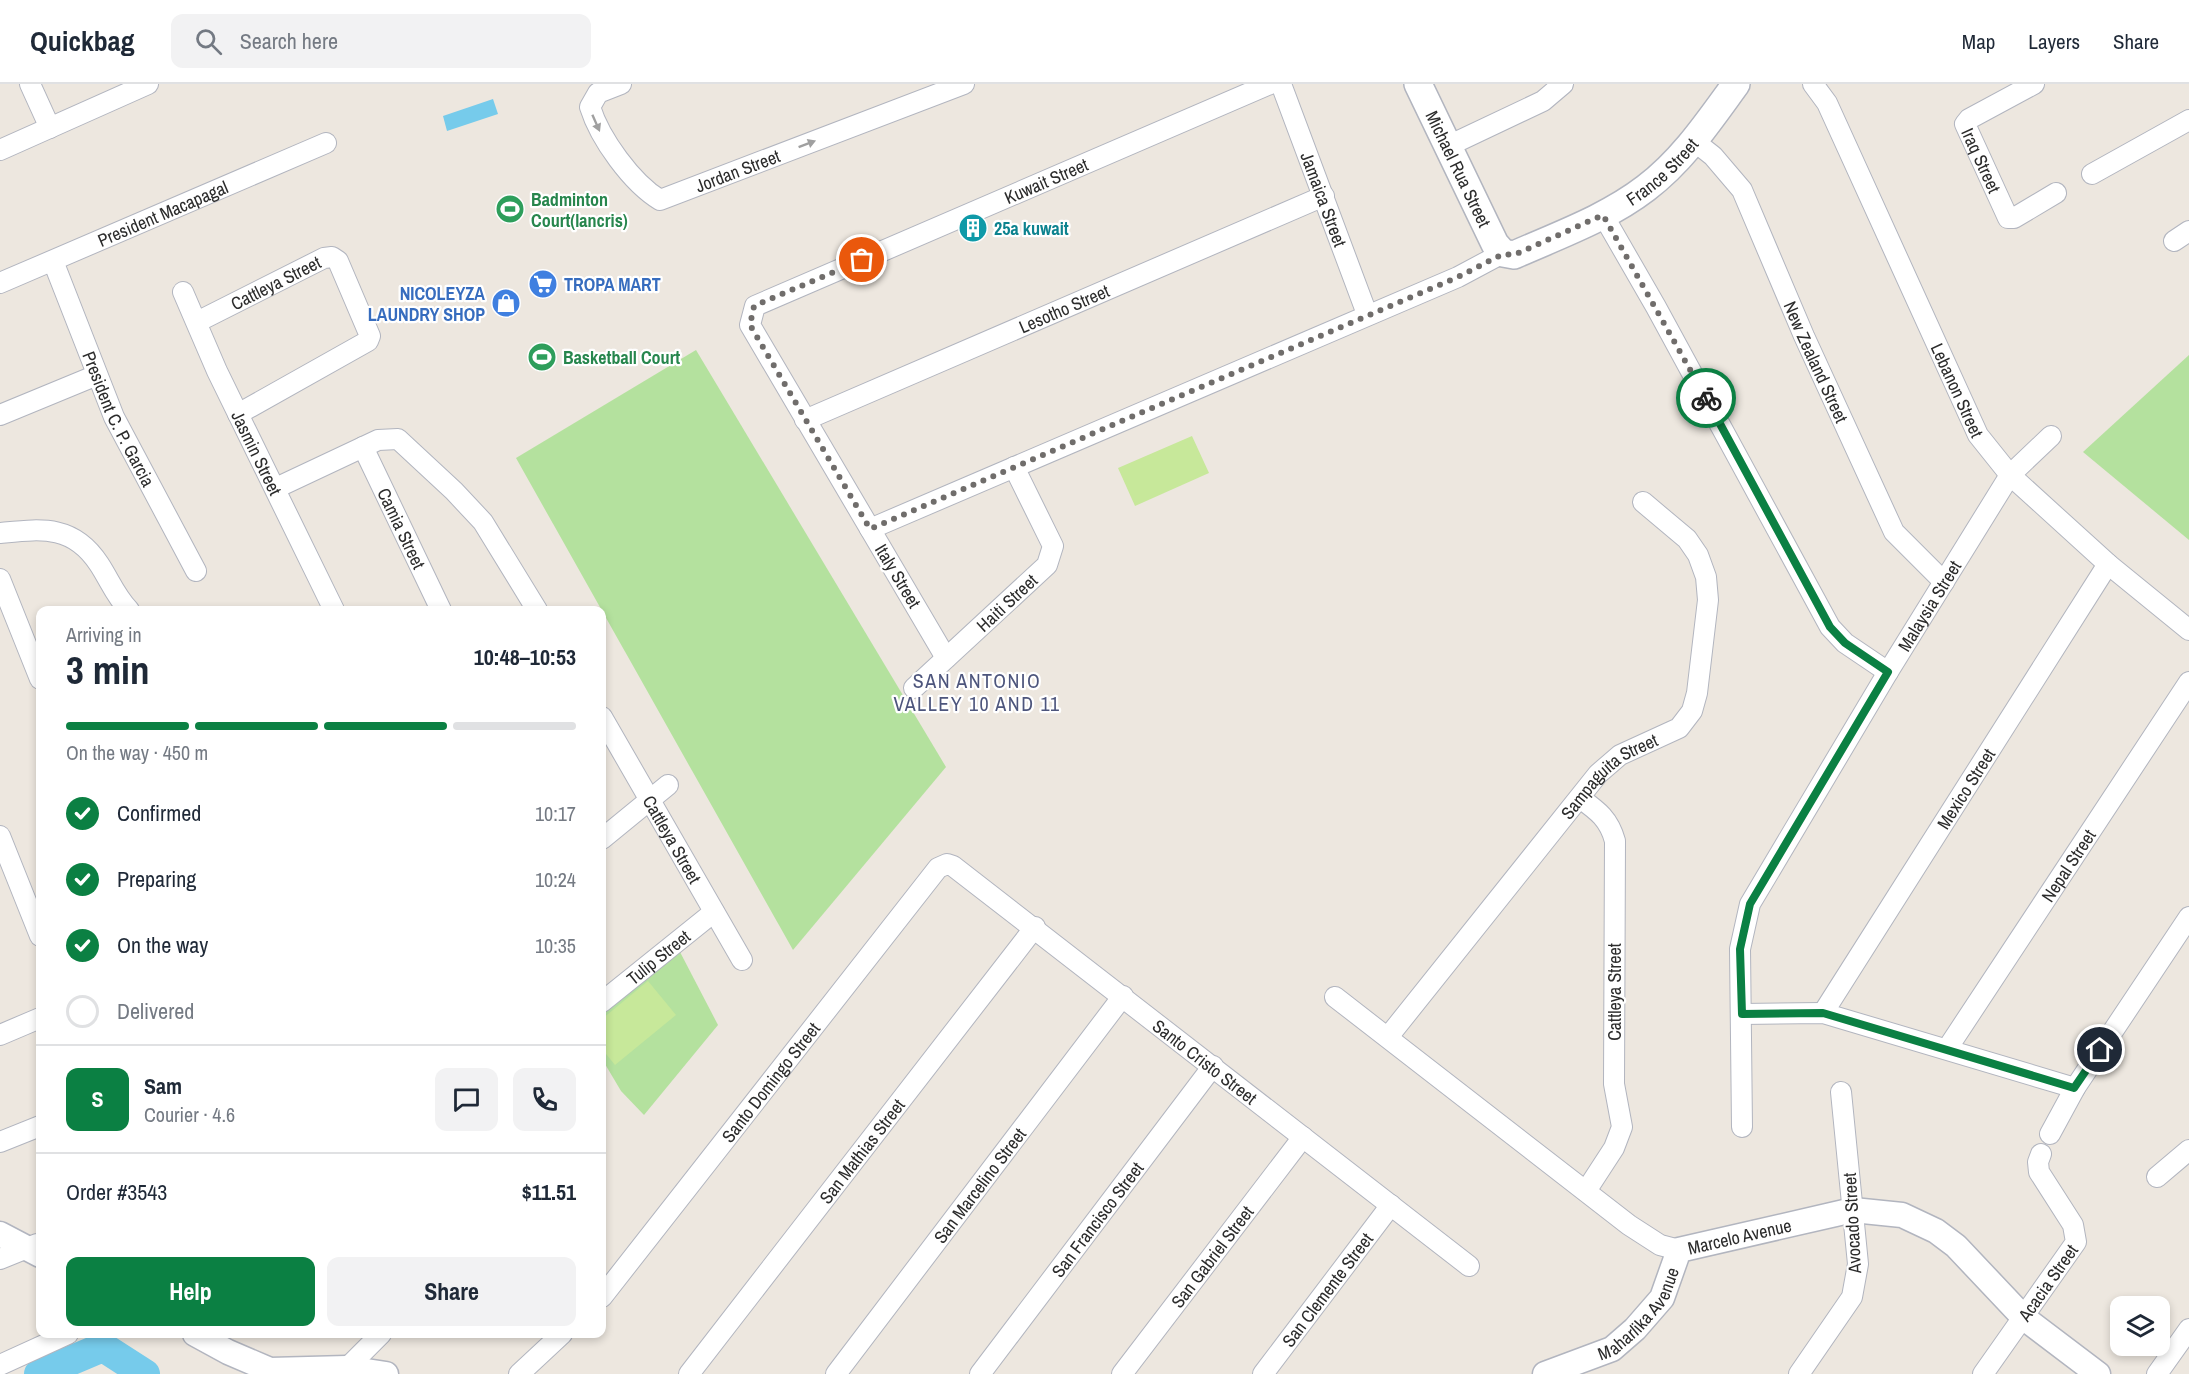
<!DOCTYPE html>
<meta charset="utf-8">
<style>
body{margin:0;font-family:"Archivo Narrow",sans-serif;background:#f2f2f3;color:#1f2937;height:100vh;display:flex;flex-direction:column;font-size:22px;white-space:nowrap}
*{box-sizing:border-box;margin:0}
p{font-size:20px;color:#747a83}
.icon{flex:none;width:33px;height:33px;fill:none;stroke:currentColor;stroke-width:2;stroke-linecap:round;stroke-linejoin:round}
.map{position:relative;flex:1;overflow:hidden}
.sheet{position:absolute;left:36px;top:522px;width:570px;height:732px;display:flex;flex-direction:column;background:#fff;border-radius:12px;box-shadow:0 3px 9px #0003}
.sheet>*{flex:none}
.tools{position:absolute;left:2110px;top:1212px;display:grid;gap:12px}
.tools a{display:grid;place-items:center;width:60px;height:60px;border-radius:12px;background:#fff;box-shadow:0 3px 9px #0003;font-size:30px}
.pin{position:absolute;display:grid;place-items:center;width:51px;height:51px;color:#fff;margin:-26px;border:3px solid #fff;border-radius:50%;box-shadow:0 2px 6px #0007}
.courier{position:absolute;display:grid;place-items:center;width:60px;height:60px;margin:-30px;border:4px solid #0b8043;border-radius:50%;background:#fff;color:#222;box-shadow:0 2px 8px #0007}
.headline em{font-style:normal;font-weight:700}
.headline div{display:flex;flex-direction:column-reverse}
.headline{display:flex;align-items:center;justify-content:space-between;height:102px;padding:0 30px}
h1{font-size:39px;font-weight:700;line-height:45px}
.bar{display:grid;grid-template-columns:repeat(4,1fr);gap:9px 6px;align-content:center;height:72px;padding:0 30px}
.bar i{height:8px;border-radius:4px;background:#e0e1e3}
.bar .current{background:#0b8043}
.bar p{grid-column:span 4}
.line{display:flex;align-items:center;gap:15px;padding:0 30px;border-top:2px solid #e0e1e3}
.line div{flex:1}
.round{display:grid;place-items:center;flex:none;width:63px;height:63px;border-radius:12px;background:#f2f2f3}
ol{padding:0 30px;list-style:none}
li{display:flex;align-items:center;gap:18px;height:66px}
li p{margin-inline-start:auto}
li .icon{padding:6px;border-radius:50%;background:#0b8043;color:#fff;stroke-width:4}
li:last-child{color:#747a83}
li i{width:33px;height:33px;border:3px solid #e0e1e3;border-radius:50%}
.action{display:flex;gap:12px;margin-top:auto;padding:12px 30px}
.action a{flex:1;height:69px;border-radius:12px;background:#0b8043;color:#fff;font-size:24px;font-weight:700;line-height:69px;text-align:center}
.action a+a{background:#f2f2f3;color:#1f2937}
header{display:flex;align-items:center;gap:36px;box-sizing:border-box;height:84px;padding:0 30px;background:#fff;border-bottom:2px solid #e0e1e3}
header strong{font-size:28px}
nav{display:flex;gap:33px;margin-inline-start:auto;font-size:21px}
.search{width:420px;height:54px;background:#f2f2f3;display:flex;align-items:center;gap:15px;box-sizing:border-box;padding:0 21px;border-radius:12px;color:#747a83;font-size:22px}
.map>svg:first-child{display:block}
.green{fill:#b4e19e}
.pitch{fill:#c7e89a}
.water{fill:#76cbeb}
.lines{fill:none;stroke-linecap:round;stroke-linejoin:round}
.river{stroke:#76cbeb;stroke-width:30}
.minor-casing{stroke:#b2b5bf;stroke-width:22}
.tertiary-casing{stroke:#b2b5bf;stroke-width:27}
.secondary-casing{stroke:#b2b5bf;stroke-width:30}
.minor{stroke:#fff;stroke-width:20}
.tertiary{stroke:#fff;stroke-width:24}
.secondary{stroke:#fff;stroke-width:27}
.oneway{fill:#a0a0a0}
.done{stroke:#706d6b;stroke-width:6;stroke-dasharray:0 10.8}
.route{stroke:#0b8043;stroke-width:8}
.labels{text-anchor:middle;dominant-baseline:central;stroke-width:4.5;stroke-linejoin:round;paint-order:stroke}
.street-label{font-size:18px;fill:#2c2c2c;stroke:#fff}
.leisure-label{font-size:18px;font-weight:bold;fill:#27864d;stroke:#fff;text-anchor:start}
.culture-label{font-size:18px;font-weight:bold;fill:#0d838f;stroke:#fff;text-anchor:start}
.shop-label{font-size:18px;font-weight:bold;fill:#366cbe;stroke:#fff;text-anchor:start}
.neighbourhood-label{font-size:20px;letter-spacing:1.5px;fill:#4d557c;stroke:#fff}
</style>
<header>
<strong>Quickbag</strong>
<div class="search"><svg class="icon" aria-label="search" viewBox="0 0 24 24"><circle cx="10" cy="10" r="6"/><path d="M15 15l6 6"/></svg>Search here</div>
<nav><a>Map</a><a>Layers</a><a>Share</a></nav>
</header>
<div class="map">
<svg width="2189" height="1290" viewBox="0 0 2189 1290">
<rect width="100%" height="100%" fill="#ede7df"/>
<g class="green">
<polygon points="696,266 946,683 793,866 516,374"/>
<polygon points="2189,271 2189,456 2083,368"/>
<polygon points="680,868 718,941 644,1031 621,1007 602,975 602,929"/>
</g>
<g class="pitch">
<polygon points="1192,352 1209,389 1135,422 1118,384"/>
<polygon points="648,897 676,931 615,981 602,965 602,935"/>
</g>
<polygon class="water" points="493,15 498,30 447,47 443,32"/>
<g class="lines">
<polyline class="river" points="39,1290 103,1263 145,1290"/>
<g class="minor-casing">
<g id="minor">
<polyline points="30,0 50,44"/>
<path id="s1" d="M621 0 598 9 590 23C600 55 632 99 660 116L964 0"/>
<path id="s2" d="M1281 0 1367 230"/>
<path id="s3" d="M1813 0 1827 19 1978 351 2010 391 2108 480 2189 546"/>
<path id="s4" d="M2034 0 1969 35 1965 40 2008 134H2014L2056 109"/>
<path id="s5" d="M1694 57 1713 72 1742 106 1804 252 1894 448 1944 498"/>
<polyline points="1448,62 1543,17 1563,0"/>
<polyline points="0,66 148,0"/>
<polyline points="2092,90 2189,36"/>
<polyline points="1603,131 1656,223 1830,543 1845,559 1888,588"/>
<polyline points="2174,157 2189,147"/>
<path id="s6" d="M53 177 114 333 196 487"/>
<path id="s7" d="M0 199 326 59"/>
<path id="s8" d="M183 208 217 287 334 526"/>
<path id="s9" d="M197 238 324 174 332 173 338 177 370 252 368 257 238 330"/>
<polyline points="0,331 97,291"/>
<path id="s10" d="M805 336 1324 112"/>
<path id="s11" d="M363 363 441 526"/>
<polyline points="276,404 378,356 398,355 454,407 483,438 537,526"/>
<polyline points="870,445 1458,193 1503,169"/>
<path d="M0 449C41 445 73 440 99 480 109 495 116 513 129 526"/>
<polyline points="0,495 40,595"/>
<path id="s12" d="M946 574 750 241 755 222 1270 0"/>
<path id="s13" d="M914 604 1047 481 1053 462 1014 383"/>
<path id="s14" d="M602 633 742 876"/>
<path d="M1580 714C1598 727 1609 735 1615 757L1614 1000 1622 1043 1614 1064 1586 1107"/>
<polyline points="0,752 40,852"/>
<polyline points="602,755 668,701"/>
<polyline points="1335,913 1629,1141 1660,1161 1679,1166"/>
<path id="s15" d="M602 918 714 828"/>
<path id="s16" d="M1823 929 2108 480"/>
<polyline points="1742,930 1823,929 2075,1004"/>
<polyline points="0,951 40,934"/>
<path id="s17" d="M1388 953 1598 690 1620 671 1679 644 1692 627 1697 609 1708 516 1706 493 1698 471 1687 455 1643 418"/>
<path id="s18" d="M1947 965 2189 598"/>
<path id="s19" d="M1742 1043 1740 865 1750 820 1888 588 2010 391 2051 352"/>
<polyline points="2050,1050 2075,1004 2189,833"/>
<polyline points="0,1058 40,1042"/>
<polyline points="2157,1093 2189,1066"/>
<polyline points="0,1175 37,1160"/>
<path id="s20" d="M602 1213 938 784 947 780 953 782 1469 1182"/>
<polyline points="0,1281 68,1250"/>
<polyline points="347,1284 381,1250"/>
<polyline points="519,1290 562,1250"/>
<path id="s21" d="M689 1290 1035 843"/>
<path id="s22" d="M836 1290 1123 912"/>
<path id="s23" d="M980 1290 1213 982"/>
<path id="s24" d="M1122 1290 1303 1053"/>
<path id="s25" d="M1263 1290 1391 1121"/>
<polyline points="1799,1290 1852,1213 1858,1180 1841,1008"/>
<path id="s26" d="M1983 1290 2076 1158 2073 1141 2039 1088 2038 1078 2041 1070"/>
<polyline points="2157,1290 2189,1245"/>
</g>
</g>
<g class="tertiary-casing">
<g id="tertiary">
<polyline points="0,1150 40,1171"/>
<polyline points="195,1250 228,1268 270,1286 347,1284 386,1290"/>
<path id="s27" d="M1545 1290 1612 1265 1635 1245 1662 1214 1679 1166 1853 1126 1902 1131 1936 1147 1956 1162 2024 1234 2098 1290"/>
</g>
</g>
<g class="secondary-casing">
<g id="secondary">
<path id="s28" d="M1418 0 1495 160 1503 169 1514 171C1559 151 1607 134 1646 104 1683 76 1709 37 1736 0"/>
</g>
</g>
<use href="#minor" class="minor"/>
<use href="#tertiary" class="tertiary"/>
<use href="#secondary" class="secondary"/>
</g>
<defs><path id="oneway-solid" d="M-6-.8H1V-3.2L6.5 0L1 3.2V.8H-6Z" transform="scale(1.5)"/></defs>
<g class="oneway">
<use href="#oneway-solid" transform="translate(596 39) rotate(66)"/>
<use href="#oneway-solid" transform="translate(807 60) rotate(-21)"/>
</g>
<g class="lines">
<polyline class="done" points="862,176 754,222 750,241 870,445 1458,193 1503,170 1514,171 1603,131 1706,314"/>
<polyline class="route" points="1706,314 1830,543 1845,559 1888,588 1750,820 1740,865 1742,930 1823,929 2074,1004 2100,966"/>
</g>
<defs>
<g id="stadium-disc" transform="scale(1.5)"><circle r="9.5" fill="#2e9e5b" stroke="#fff"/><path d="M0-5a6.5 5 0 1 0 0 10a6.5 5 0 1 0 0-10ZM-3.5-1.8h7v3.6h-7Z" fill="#fff"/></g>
<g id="building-disc" transform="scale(1.5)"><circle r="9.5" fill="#0f9aa8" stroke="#fff"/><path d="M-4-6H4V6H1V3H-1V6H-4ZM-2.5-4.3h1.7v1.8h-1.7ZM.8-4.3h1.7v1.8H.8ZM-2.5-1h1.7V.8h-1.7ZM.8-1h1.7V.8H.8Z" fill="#fff"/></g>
<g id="supermarket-disc" transform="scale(1.5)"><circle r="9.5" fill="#3f7fe0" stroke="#fff"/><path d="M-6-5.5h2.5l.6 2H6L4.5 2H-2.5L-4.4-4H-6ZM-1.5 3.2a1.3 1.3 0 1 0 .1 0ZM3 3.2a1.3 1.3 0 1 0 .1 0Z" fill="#fff"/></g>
<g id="shop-disc" transform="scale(1.5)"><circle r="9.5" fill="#3f7fe0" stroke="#fff"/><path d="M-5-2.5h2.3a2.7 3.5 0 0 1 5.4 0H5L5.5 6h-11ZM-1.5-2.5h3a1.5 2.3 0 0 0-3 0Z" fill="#fff"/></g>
</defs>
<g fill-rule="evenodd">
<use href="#stadium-disc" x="510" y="125"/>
<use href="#building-disc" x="973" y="144"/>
<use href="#supermarket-disc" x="543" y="200"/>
<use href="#shop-disc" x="506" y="219"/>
<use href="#stadium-disc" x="542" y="273"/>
</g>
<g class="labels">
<g class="street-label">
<text stroke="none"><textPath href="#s4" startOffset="120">Iraq Street</textPath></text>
<text stroke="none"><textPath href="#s1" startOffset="242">Jordan Street</textPath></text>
<text stroke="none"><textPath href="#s28" startOffset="94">Michael Rua Street</textPath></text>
<text stroke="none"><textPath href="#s28" startOffset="372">France Street</textPath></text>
<text stroke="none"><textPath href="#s12" startOffset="723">Kuwait Street</textPath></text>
<text stroke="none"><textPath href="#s2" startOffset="123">Jamaica Street</textPath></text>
<text stroke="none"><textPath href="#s7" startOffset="177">President Macapagal</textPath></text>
<text stroke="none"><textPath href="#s9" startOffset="88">Cattleya Street</textPath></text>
<text stroke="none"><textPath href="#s10" startOffset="282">Lesotho Street</textPath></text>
<text stroke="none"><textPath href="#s5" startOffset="256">New Zealand Street</textPath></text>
<text stroke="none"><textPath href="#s3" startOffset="339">Lebanon Street</textPath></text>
<text stroke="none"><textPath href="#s6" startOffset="171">President C. P. Garcia</textPath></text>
<text stroke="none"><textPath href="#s8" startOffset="177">Jasmin Street</textPath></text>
<text stroke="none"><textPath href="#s11" startOffset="90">Camia Street</textPath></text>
<text transform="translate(898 492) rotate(59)">Italy Street</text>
<text stroke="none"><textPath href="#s13" startOffset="126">Haiti Street</textPath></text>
<text stroke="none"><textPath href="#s19" startOffset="572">Malaysia Street</textPath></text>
<text stroke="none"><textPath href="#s17" startOffset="344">Sampaguita Street</textPath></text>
<text stroke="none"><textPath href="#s16" startOffset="266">Mexico Street</textPath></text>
<text stroke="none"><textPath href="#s14" startOffset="141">Cattleya Street</textPath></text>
<text stroke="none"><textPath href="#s18" startOffset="220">Nepal Street</textPath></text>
<text stroke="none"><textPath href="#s15" startOffset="72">Tulip Street</textPath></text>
<text transform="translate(1614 908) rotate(-90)">Cattleya Street</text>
<text stroke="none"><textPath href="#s20" startOffset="880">Santo Cristo Street</textPath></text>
<text stroke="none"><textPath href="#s20" startOffset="273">Santo Domingo Street</textPath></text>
<text stroke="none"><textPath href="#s21" startOffset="282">San Mathias Street</textPath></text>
<text stroke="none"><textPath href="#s22" startOffset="237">San Marcelino Street</textPath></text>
<text stroke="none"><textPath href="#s23" startOffset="194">San Francisco Street</textPath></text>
<text transform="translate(1852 1139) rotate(-93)">Avocado Street</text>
<text stroke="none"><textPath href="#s27" startOffset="256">Marcelo Avenue</textPath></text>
<text stroke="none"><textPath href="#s24" startOffset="148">San Gabriel Street</textPath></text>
<text stroke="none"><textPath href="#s26" startOffset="112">Acacia Street</textPath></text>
<text stroke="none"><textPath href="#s25" startOffset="106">San Clemente Street</textPath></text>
<text stroke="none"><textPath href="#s27" startOffset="116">Maharlika Avenue</textPath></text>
</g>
<g class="leisure-label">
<text x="531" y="115">Badminton<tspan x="531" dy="21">Court(lancris)</tspan></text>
<text x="563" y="273">Basketball Court</text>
</g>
<g class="culture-label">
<text x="994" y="144">25a kuwait</text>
</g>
<g class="shop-label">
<text x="564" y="200">TROPA MART</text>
<text x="485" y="209" text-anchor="end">NICOLEYZA<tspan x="485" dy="21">LAUNDRY SHOP</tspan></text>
</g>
<g class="neighbourhood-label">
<text x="977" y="596">SAN ANTONIO<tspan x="977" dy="23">VALLEY 10 AND 11</tspan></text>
</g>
</g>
</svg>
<div class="tools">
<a><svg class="icon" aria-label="layers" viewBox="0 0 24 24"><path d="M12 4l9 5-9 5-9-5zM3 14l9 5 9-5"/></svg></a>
</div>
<div class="pin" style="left:862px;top:176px;background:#ea580c"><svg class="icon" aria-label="bag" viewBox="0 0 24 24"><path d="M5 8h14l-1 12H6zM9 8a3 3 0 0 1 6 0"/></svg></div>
<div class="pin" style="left:2100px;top:966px;background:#1f2937"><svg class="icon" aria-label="home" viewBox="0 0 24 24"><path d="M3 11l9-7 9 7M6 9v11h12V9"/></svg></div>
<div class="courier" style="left:1706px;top:314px"><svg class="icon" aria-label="bike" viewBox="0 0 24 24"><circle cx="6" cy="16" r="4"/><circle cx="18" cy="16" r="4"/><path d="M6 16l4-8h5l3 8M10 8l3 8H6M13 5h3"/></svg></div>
<section class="sheet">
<div class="headline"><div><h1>3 min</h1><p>Arriving in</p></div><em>10:48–10:53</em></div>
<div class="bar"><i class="current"></i><i class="current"></i><i class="current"></i><i></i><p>On the way · 450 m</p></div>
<ol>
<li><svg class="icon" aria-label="check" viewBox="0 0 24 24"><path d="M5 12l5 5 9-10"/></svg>Confirmed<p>10:17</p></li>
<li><svg class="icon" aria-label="check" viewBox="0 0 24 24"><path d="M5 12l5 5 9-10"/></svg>Preparing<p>10:24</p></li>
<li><svg class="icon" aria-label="check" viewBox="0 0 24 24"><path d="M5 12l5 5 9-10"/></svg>On the way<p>10:35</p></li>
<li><i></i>Delivered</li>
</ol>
<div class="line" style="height:108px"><b class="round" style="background:#0b8043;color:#fff">S</b><div><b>Sam</b><p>Courier · 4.6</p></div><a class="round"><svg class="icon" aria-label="chat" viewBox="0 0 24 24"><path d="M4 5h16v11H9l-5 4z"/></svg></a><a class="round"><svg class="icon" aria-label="phone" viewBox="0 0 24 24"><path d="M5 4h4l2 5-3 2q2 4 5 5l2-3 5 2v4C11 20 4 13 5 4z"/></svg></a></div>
<div class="line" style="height:78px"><div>Order #3543</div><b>$11.51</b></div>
<div class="action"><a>Help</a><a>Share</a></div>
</section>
</div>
